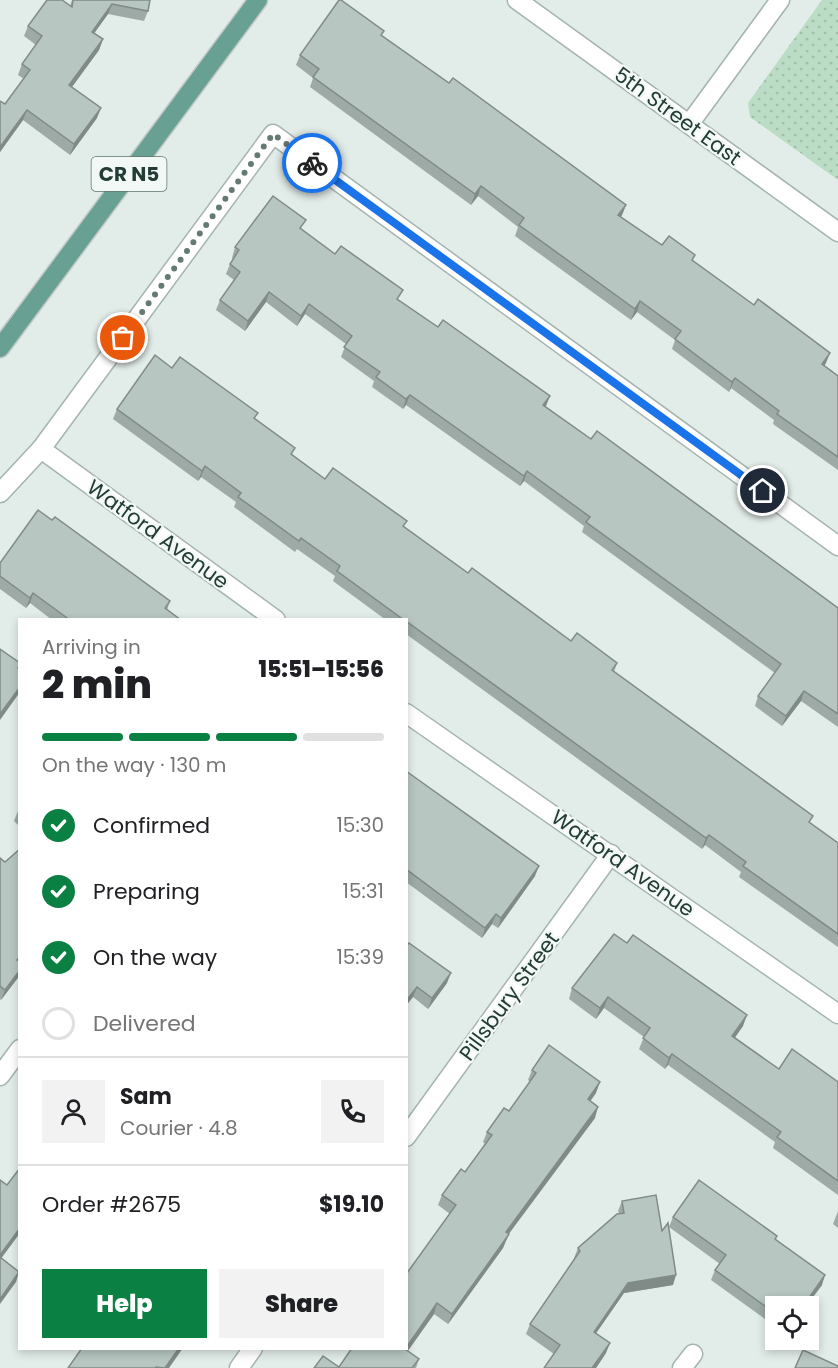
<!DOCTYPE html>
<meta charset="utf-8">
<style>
body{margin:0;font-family:Poppins,sans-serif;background:#f2f2f2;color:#202124;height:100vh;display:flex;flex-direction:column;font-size:22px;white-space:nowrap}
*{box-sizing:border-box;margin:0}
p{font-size:20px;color:#757577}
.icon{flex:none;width:33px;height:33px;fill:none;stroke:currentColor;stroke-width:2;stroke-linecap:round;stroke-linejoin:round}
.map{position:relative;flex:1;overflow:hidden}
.panel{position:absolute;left:18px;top:618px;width:390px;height:732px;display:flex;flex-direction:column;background:#fff;border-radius:0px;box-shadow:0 3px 9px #0003}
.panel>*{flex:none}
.controls{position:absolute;left:765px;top:1296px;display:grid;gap:12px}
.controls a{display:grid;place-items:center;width:54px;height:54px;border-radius:0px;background:#fff;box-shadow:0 3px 9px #0003;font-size:30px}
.pin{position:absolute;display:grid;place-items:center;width:51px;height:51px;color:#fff;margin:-26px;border:3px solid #fff;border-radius:50%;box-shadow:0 2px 6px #0007}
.courier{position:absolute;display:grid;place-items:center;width:60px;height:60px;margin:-30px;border:4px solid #1a73e8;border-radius:50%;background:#fff;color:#222;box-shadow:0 2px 8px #0007}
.head em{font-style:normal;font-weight:800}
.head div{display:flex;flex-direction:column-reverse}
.head{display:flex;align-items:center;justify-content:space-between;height:102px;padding:0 24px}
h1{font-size:39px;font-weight:800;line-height:45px}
.bar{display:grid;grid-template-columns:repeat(4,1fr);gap:9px 6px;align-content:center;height:72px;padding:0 24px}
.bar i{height:8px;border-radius:4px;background:#e0e0e0}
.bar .selected{background:#0b8043}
.bar p{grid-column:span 4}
.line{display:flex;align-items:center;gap:15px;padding:0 24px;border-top:2px solid #e0e0e0}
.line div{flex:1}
.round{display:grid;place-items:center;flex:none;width:63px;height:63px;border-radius:0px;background:#f2f2f2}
ol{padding:0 24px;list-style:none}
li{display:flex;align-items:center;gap:18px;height:66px}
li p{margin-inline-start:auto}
li .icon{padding:6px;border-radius:50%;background:#0b8043;color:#fff;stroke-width:4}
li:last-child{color:#757577}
li i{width:33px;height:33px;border:3px solid #e0e0e0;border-radius:50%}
.primary-button{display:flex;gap:12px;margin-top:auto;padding:12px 24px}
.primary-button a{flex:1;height:69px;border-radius:0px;background:#0b8043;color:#fff;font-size:24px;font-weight:800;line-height:69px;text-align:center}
.primary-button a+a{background:#f2f2f2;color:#202124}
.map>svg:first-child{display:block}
.grass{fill:url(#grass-dots)}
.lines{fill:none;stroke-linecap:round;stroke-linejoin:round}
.minor-casing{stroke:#a5b4af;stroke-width:21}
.major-casing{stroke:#c1c8c7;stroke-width:21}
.minor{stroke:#fff;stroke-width:18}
.major{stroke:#68a093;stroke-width:18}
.wall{fill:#9daaa6}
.shaded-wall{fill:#808b87}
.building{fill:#b7c6c1;stroke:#808b87;stroke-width:1.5}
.done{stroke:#667a74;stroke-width:6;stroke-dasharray:0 10.8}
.route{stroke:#1a73e8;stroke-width:8}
.labels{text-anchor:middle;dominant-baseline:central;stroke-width:4.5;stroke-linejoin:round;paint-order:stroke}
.shield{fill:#f2f8f5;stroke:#61746f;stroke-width:1.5}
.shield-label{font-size:20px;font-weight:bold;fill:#233c36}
.street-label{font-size:21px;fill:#233c36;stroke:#f2f8f5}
</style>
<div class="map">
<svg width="838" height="1368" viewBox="0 0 838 1368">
<defs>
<pattern id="grass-dots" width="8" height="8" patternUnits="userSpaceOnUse" patternTransform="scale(1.5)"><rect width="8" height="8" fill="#bbdcc5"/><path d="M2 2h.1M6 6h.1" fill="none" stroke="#a0beaa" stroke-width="1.8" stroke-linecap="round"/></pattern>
</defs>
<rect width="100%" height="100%" fill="#e2ece8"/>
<polygon class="grass" points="822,0 838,0 838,180 750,117 748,103"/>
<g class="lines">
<g class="minor-casing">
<g id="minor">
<polyline points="517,0 838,232"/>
<polyline points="690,123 780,0"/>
<polyline points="41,449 276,620"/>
<polyline points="0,493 41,449 273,134 838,546"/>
<polyline points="406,713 838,1014"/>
<polyline points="0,1076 20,1049"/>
<polyline points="406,1137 611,854"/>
<polyline points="239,1368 253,1348"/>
<polyline points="682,1368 693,1354"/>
</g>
</g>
<g class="major-casing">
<polyline id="major" points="0,348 258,0"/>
</g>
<use href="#minor" class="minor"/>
<use href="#major" class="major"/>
</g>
<g class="wall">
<polygon points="72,0 150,0 148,11 144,21 108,14 94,33 103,39 99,50 72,87 97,118 70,155 23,120 0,152 0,101 5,104 24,79 18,75 22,64 36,45 24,36 28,26 70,6"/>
<polygon points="382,36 626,205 621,217 662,245 693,261 826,363 824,366 838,376 838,470 773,424 774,420 731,388 729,392 672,349 675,340 637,312 631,320 515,236 518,227 478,196 471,205 310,87 313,78 296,65 300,55"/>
<polygon points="302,230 591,439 838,608 838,727 801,701 782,726 755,706 758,696 775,673 582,532 584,526 524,481 520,486 406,405 403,409 372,387 374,381 341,357 346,344 305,314 297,326 266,302 245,331 216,310 220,300 234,280 226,274 230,264 233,259 232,258 235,247"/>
<polygon points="172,368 256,419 293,455 325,479 404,527 468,573 571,641 617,663 614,672 810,823 838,843 838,947 739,877 741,872 705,845 702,849 406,634 406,620 386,620 333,581 335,576 297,549 295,552 234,507 236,502 201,477 198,481 113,419 117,409"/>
<polygon points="0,563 170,601 167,610 181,620 52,620 30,603 26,608 0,589"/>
<polygon points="406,771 535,876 498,928 492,924 482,938 406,882"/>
<polygon points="20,810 20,827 14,821 18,811"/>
<polygon points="0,858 20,975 1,1000 0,999"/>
<polygon points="406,946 447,983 428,1009 413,997"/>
<polygon points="572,988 743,1026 735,1037 779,1069 838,1082 838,1195 773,1148 775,1142 668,1065 665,1069 639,1049 644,1037 604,1008 596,1019 569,999"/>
<polygon points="532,1070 596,1093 590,1101 595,1118 508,1234 503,1248 448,1324 434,1314 408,1351 419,1359 416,1368 314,1368 339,1367 450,1214 438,1205 442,1195 465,1172 485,1144 483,1142 487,1132 509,1111 530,1082 528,1080"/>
<polygon points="622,1201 673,1285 624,1293 596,1333 606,1353 596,1368 544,1368 554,1354 526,1334 530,1324 575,1259 574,1258 578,1248 619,1213 618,1211"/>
<polygon points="838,1211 838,1228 833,1224"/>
<polygon points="673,1217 776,1240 822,1285 808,1304 810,1305 808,1310 808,1306 776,1306 776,1327 711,1280 715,1270 720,1264 669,1227"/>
</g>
<g class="shaded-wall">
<polygon points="112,4 108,14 88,42 92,32"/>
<polygon points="103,39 99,50 66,95 69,85"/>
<polygon points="101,108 97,118 70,155 74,144"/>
<polygon points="27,110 23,120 0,152 0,147"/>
<polygon points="481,186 478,196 471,205 475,194"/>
<polygon points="626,205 622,215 615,225 618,215"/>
<polygon points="269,292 266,302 245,331 248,321"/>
<polygon points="640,301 637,312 631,320 635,309"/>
<polygon points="309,304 305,314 297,326 301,316"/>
<polygon points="830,353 826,363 818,374 822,364"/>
<polygon points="735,378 731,388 729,392 732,382"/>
<polygon points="410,395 406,405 403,409 406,399"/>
<polygon points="550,396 546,406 539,415 543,405"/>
<polygon points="205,466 201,477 198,481 202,471"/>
<polygon points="527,471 524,481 520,486 524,476"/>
<polygon points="33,593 30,603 26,608 30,598"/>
<polygon points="20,687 20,692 0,720 0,714"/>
<polygon points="804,691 801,701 782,726 786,716"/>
<polygon points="709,835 705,845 702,849 706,838"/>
<polygon points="539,866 535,876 498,928 501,918"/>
<polygon points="496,914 492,924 482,938 485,928"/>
<polygon points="20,970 20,975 1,1000 5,990"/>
<polygon points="451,973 447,983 428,1009 432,998"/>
<polygon points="417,987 413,997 406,1006 406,1001"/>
<polygon points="608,997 604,1008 596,1019 600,1008"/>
<polygon points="747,1015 743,1026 729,1046 732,1036"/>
<polygon points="672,1054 668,1065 665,1069 669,1058"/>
<polygon points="600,1082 596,1093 584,1110 588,1099"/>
<polygon points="598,1107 595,1118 502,1243 506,1232"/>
<polygon points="20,1228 20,1233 0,1260 0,1255"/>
<polygon points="509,1234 503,1248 448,1324 452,1314"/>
<polygon points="19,1272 16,1282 0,1304 0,1299"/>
<polygon points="676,1275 673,1285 624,1293 590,1342 594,1332 628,1283"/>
<polygon points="825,1275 822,1285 806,1306 806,1302"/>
<polygon points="437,1303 434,1314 401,1360 406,1348"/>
<polygon points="610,1343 606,1353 596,1368 592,1368"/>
<polygon points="179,1348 183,1348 169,1368 165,1368"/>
</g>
<g class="building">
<polygon points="47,0 62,0 72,7 73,0 150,0 148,11 112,4 92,32 103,39 69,85 101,108 74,144 27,110 0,147 0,101 5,104 30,70 22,64 42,36 28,26"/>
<polygon points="339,0 341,0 384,31 381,35 449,83 453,78 626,205 618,215 662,245 669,236 695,255 692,260 754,305 758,299 830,353 822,364 838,376 838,457 777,414 779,411 735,378 732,382 675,339 681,331 640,301 635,309 519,225 524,218 481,186 475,194 313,77 319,69 300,55"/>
<polygon points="273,196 306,220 300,228 335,254 341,246 403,290 397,299 438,327 443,320 550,396 543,405 591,439 597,431 838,608 838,714 804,691 786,716 758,696 781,664 586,522 590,517 527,471 524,476 410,395 406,399 376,377 380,372 344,347 352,336 309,304 301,316 269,292 248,321 220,300 240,272 230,264 239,250 235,247"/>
<polygon points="155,355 172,368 180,357 258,413 254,418 295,448 291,454 325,479 333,468 407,521 403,526 468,573 472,568 571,641 577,633 617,663 612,670 813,816 809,822 838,843 838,934 743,866 746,862 709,835 706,838 406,621 406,620 404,620 337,571 340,566 301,538 299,541 238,497 241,493 205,466 202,471 117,409"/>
<polygon points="38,510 52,520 55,517 170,601 165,608 181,620 70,620 33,593 30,598 0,576 0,563"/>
<polygon points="0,649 20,663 18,668 20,669 20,687 0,714"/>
<polygon points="406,771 539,866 501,918 496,914 485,928 406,869"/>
<polygon points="20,849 20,956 17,960 20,962 20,970 5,990 0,986 0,858 5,862"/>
<polygon points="614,934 627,943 633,935 747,1015 732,1036 779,1069 792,1049 838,1082 838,1181 777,1137 781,1132 672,1054 669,1058 643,1038 650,1028 608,997 600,1008 572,988"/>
<polygon points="409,943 451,973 432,998 417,987 406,1001 406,946"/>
<polygon points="549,1045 600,1082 588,1099 598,1107 506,1232 509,1234 507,1237 452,1314 437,1303 406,1348 406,1272 407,1273 456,1205 442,1195 461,1169 465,1172 492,1135 487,1132 504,1108 509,1111 536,1073 532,1070"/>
<polygon points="20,1168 20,1228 0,1255 0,1180 7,1185"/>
<polygon points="699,1180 777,1236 775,1239 825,1275 806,1302 810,1305 808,1308 808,1306 776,1306 776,1314 715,1270 726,1255 673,1217"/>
<polygon points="656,1195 662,1231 668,1223 676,1275 628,1283 594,1332 610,1343 592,1368 544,1368 560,1345 530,1324 580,1251 578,1248 617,1214 624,1213 622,1201"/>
<polygon points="0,1257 19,1272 0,1299"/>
<polygon points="82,1348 179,1348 165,1368 156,1367 156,1368 68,1368"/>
<polygon points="352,1348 406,1348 405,1349 419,1359 412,1368 314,1368 323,1356 339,1367"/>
<polygon points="803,1350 838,1366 838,1368 795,1368"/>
</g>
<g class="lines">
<polyline class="done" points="123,338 273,134 312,163"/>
<polyline class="route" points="312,163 763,491"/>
</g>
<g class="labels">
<rect class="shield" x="91.5" y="157" width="75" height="34" rx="4.5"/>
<g class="shield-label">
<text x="129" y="174">CR N5</text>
</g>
<g class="street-label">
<text transform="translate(678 116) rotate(36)">5th Street East</text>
<text transform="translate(158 534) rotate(36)">Watford Avenue</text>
<text transform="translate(623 863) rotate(35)">Watford Avenue</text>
<text transform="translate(509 996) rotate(-54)">Pillsbury Street</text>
</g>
</g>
</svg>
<div class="controls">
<a><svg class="icon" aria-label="locate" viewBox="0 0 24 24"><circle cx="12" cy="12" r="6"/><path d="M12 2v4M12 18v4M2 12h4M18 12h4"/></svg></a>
</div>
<div class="pin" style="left:123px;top:338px;background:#ea580c"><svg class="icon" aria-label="bag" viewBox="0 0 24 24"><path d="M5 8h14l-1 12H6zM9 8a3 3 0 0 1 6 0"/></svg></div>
<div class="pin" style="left:763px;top:491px;background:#1f2937"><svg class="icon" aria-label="home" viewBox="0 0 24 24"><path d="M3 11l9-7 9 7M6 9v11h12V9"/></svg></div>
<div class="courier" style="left:312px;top:163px"><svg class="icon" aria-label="bike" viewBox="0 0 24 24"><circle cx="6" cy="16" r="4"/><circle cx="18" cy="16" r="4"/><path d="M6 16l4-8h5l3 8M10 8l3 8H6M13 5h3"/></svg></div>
<section class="panel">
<div class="head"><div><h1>2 min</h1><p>Arriving in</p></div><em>15:51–15:56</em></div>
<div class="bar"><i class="selected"></i><i class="selected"></i><i class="selected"></i><i></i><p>On the way · 130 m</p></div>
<ol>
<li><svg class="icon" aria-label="check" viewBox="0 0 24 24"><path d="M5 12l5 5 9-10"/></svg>Confirmed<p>15:30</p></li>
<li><svg class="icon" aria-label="check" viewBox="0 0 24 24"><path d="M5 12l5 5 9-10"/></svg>Preparing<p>15:31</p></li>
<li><svg class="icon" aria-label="check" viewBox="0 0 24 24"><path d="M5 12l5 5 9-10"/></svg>On the way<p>15:39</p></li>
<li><i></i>Delivered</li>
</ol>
<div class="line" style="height:108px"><a class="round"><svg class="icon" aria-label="person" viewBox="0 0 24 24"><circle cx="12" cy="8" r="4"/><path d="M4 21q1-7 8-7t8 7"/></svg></a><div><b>Sam</b><p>Courier · 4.8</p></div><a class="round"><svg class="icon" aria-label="phone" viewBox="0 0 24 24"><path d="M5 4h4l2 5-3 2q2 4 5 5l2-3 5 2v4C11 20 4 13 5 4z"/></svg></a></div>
<div class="line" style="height:78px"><div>Order #2675</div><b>$19.10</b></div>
<div class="primary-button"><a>Help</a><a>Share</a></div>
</section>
</div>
